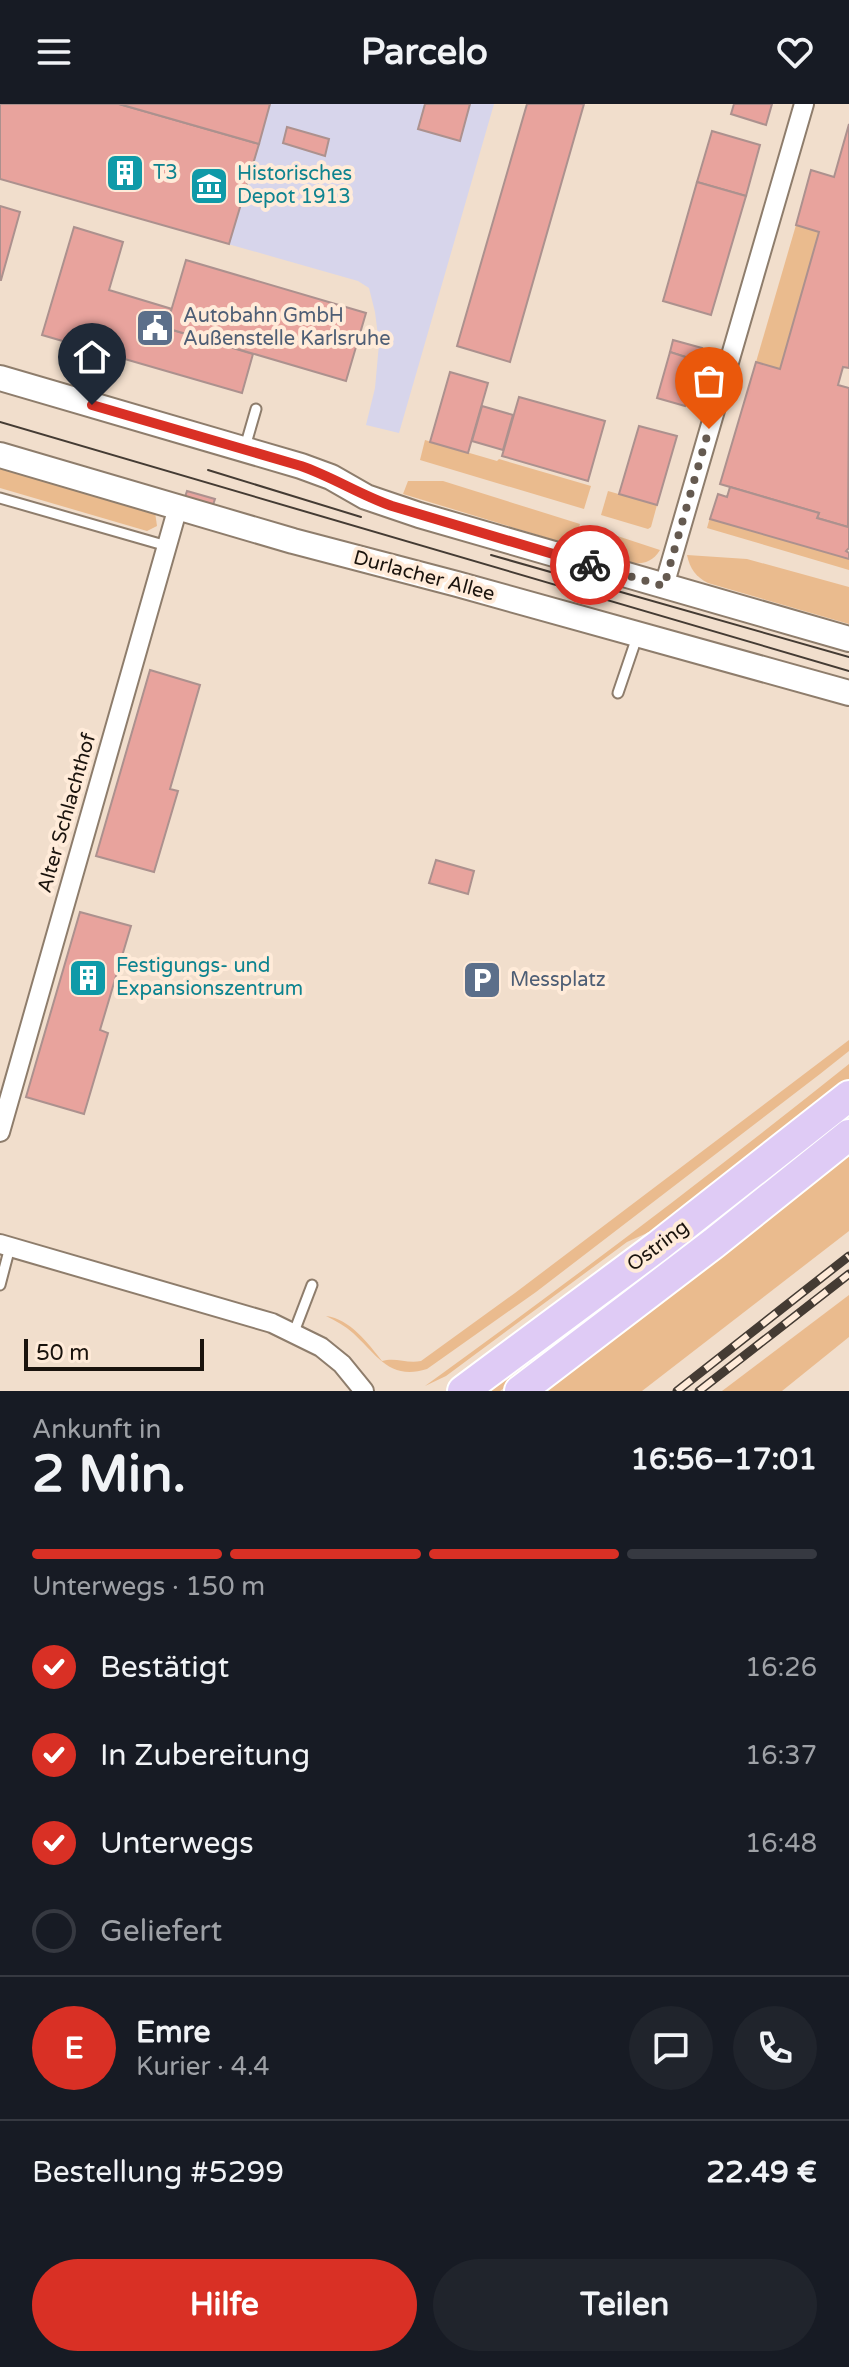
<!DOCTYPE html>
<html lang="de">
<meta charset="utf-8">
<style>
body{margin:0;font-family:"Varela Round",sans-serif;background:#20242c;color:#f1f3f6;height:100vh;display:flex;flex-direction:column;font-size:30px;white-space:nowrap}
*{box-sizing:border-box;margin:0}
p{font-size:26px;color:#9ea1a6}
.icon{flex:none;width:44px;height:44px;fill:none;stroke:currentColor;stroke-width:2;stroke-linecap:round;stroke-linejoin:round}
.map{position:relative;height:1287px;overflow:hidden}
.side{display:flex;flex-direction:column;background:#171b24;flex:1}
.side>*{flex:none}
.scale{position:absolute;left:24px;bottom:20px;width:180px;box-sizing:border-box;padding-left:8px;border:4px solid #1a130d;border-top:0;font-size:22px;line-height:28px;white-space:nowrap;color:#1a130d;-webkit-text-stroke:6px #ffebd9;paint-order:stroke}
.pin{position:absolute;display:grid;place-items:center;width:68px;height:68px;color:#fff;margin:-82px -34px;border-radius:50% 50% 50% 0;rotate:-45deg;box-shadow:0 0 8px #0007}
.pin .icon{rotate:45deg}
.courier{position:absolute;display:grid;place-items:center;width:80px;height:80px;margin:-40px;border:6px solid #d93025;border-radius:50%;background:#fff;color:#222;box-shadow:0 2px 10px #0007}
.summary em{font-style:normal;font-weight:800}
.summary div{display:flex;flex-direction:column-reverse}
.summary{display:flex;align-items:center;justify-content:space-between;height:136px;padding:0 32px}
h1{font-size:52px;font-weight:800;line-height:60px}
.bar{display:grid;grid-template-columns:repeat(4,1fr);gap:12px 8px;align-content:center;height:96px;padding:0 32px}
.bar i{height:10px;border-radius:6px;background:#363941}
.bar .selected{background:#d93025}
.bar p{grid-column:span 4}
.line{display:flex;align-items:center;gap:20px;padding:0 32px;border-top:2px solid #363941}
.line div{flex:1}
.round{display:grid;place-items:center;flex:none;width:84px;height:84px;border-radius:42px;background:#20242c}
ol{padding:0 32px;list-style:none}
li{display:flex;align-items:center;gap:24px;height:88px}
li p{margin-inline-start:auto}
li .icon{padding:8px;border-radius:50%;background:#d93025;color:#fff;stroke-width:4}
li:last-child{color:#9ea1a6}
li i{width:44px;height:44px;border:4px solid #363941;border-radius:50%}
.cta{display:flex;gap:16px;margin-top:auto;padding:16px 32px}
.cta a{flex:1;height:92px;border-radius:48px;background:#d93025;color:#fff;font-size:32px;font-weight:800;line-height:92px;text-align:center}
.cta a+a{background:#20242c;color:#f1f3f6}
header{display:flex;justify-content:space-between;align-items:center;height:104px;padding:0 32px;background:#171b24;font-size:36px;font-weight:800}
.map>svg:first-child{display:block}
.industrial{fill:#d7d5eb}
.green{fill:#eabb8e}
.building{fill:#e8a39d;stroke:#ac918e;stroke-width:2}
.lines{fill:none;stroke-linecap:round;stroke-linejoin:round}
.service-casing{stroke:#8e7d6c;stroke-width:13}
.minor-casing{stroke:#8e7d6c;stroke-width:22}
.tertiary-casing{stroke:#8e7d6c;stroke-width:28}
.primary-casing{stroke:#fff;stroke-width:34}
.service{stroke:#fff;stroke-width:9}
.minor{stroke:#fff;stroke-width:18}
.tertiary{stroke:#fff;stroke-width:24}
.primary{stroke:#dfcbf5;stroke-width:30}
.tram{stroke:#443b33;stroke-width:2}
.rail-casing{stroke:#443b33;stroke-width:9}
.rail{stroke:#ffebd9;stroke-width:6;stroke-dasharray:18;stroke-linecap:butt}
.done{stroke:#655a50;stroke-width:8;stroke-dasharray:0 14.4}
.route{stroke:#d93025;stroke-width:10}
.labels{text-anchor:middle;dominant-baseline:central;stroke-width:8;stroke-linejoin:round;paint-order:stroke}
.culture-label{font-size:20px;fill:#0d838f;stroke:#ffebd9;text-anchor:start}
.service-label{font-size:20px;fill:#4e5e75;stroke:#ffebd9;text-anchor:start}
.street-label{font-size:20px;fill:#1a130d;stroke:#ffebd9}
</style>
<header><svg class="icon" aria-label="menu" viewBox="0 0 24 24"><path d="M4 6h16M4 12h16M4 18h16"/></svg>Parcelo<svg class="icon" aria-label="heart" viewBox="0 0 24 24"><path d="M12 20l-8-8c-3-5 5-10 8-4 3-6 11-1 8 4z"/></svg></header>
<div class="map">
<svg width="849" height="1287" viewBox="0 0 849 1287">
<rect width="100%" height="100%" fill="#f1decc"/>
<polygon class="industrial" points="0,0 494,0 399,329 366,321 375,284 379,240 375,208 369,184 358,177 0,75"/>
<g class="green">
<polygon points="796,121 819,128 780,265 756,258"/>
<polygon points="425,336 497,357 499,355 591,382 584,405 420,356"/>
<polygon points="0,365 155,408 157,422 147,427 0,384"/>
<polygon points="408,377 443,377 580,420 574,439 571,441 403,390"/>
<polygon points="608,387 657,401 651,423 648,425 601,411"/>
<polygon points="710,413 849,452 849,466 707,424"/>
<path d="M596 425 660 446C645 471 615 455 594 448L591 444Z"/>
<path d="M687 451 747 455 849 483V520L708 479C696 473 690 465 687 451Z"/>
<path d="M849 936V947L820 970 536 1188 427 1265C390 1277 377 1251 353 1229 345 1222 336 1217 326 1212 350 1215 368 1239 382 1257 396 1253 407 1260 421 1257L515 1189Z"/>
<path d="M849 960V979L665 1121 627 1138 446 1272 425 1282C569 1178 710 1071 849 960Z"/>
<polygon points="849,1008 849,1017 696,1138 500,1287 481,1287"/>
<polygon points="849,1045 849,1127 642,1287 536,1287"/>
<polygon points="849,1191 849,1233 782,1287 722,1287"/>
</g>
<g class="building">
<polygon points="0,0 119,0 259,40 229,140 0,75"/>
<polygon points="119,0 270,0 259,40"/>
<polygon points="425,0 470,0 460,37 418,25"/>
<polygon points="527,0 584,0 510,258 457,242"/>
<polygon points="734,0 772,0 766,21 731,10"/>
<polygon points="849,20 849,264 843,263 838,281 849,284 848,423 817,414 819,409 720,380 756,258 780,265 819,128 796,121 811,66 834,73"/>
<polygon points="287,23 329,35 325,52 283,39"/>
<polygon points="712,27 760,41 746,92 697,78"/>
<polygon points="697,78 746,92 711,211 663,197"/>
<polygon points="0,102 20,108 1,176 0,176"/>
<polygon points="74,123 123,138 109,186 172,205 166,224 253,250 242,289 42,231"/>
<polygon points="186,156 366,209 346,277 166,224"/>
<polygon points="673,236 702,244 698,257 670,248"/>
<polygon points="670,248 698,257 685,302 657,294"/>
<polygon points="450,268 488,279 468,349 430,338"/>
<polygon points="519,293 605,317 588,377 502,352"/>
<polygon points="482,302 513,311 503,346 472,337"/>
<polygon points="639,322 677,332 657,401 619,390"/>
<polygon points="730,383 819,409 817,414 848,423 849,420 849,444 846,447 849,449 849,455 710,415 718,390 727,393"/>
<polygon points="187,387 215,395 213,401 185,393"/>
<polygon points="150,566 200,581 170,685 178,687 154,768 96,752"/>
<polygon points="436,756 474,767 468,790 429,779"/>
<polygon points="80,808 131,822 100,926 108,929 84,1010 26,993"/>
</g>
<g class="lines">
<g class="service-casing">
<g id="service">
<polyline points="245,343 256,305"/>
<polyline points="0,394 167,442"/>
<polyline points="618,589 637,533"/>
<polyline points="0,1181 10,1143"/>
<polyline points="294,1228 312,1181"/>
</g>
</g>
<g class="minor-casing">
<g id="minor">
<polyline points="664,482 804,0"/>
<polyline points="0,1028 178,403"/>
<polyline points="0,1140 272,1219 321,1243 342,1260 364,1287"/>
</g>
</g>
<g class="tertiary-casing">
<g id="tertiary">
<polyline points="0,274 301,362 331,373 366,393 419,411 849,535"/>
<polyline points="0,351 293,437 457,480 849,589"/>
</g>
</g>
<g class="primary-casing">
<g id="primary">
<polyline points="463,1287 658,1142 849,992"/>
<polyline points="520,1287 714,1139 849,1031"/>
</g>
</g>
<use href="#service" class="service"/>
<use href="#minor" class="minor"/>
<use href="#tertiary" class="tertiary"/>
<use href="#primary" class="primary"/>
<g class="tram">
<polyline points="0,318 849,567"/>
<polyline points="208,366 361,413"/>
<polyline points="491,451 849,553"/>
</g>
<g class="rail-casing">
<g id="rail">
<polyline points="677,1287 849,1152"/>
<polyline points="699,1287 849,1170"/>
</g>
</g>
<use href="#rail" class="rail"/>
</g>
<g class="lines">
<polyline class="done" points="590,461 664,482 709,325"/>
<path class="route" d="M92 301 301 362C333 373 360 391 392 402L590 461"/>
</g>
<defs>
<g id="building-square" transform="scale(2)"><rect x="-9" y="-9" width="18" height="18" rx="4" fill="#0f9aa8" stroke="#ffebd9"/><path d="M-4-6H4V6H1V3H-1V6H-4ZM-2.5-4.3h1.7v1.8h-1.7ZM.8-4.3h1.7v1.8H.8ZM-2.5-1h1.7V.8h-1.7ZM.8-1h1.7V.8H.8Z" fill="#fff"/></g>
<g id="museum-square" transform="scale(2)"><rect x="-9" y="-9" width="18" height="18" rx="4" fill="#0f9aa8" stroke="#ffebd9"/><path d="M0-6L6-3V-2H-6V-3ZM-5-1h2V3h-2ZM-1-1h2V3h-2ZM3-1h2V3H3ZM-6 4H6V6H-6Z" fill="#fff"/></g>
<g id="civic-square" transform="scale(2)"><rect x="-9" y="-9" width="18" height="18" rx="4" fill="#5c6f8a" stroke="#ffebd9"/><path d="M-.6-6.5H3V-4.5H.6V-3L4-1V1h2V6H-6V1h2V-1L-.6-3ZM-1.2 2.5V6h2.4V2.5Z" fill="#fff"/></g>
<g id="parking-square" transform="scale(2)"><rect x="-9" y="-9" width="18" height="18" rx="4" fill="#5c6f8a" stroke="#ffebd9"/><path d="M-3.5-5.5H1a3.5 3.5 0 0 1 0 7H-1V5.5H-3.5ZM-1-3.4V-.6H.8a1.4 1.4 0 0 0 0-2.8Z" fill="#fff"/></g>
</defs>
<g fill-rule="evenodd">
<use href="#building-square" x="125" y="69"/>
<use href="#museum-square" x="209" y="82"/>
<use href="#civic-square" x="155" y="224"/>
<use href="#building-square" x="88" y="874"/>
<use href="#parking-square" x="482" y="876"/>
</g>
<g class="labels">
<g class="culture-label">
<text x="153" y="69">T3</text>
<text x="237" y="70">Historisches<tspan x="237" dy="23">Depot 1913</tspan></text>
<text x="116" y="862">Festigungs- und<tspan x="116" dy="23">Expansionszentrum</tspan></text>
</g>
<g class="service-label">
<text x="183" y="212">Autobahn GmbH<tspan x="183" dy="23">Außenstelle Karlsruhe</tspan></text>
<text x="510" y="876">Messplatz</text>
</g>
<g class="street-label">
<text transform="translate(424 472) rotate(15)">Durlacher Allee</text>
<text transform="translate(67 709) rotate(-74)">Alter Schlachthof</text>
<text transform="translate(658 1142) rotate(-37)">Ostring</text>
</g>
</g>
</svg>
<div class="scale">50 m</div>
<div class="pin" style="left:709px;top:325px;background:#ea580c"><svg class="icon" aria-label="bag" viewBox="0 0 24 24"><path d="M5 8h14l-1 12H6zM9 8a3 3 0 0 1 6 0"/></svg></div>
<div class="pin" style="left:92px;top:301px;background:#1f2937"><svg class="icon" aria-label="home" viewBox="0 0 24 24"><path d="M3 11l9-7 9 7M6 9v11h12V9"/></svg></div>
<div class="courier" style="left:590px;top:461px"><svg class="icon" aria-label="bike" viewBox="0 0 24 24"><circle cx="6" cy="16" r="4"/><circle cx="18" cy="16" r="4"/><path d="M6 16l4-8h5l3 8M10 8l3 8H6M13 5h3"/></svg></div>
</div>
<section class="side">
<div class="summary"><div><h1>2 Min.</h1><p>Ankunft in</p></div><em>16:56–17:01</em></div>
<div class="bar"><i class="selected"></i><i class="selected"></i><i class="selected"></i><i></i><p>Unterwegs · 150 m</p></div>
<ol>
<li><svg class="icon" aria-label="check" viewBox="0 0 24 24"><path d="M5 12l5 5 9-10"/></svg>Bestätigt<p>16:26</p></li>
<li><svg class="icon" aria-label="check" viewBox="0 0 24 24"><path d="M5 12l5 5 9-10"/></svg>In Zubereitung<p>16:37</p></li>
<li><svg class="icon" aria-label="check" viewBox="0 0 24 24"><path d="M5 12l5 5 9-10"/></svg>Unterwegs<p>16:48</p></li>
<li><i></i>Geliefert</li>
</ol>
<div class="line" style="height:144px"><b class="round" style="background:#d93025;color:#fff">E</b><div><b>Emre</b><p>Kurier · 4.4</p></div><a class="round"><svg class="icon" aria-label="chat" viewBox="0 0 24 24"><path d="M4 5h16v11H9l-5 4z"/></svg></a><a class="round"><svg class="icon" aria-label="phone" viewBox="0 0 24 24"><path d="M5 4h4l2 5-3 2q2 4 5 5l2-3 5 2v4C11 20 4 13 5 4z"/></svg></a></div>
<div class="line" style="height:104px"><div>Bestellung #5299</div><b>22.49 €</b></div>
<div class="cta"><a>Hilfe</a><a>Teilen</a></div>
</section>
